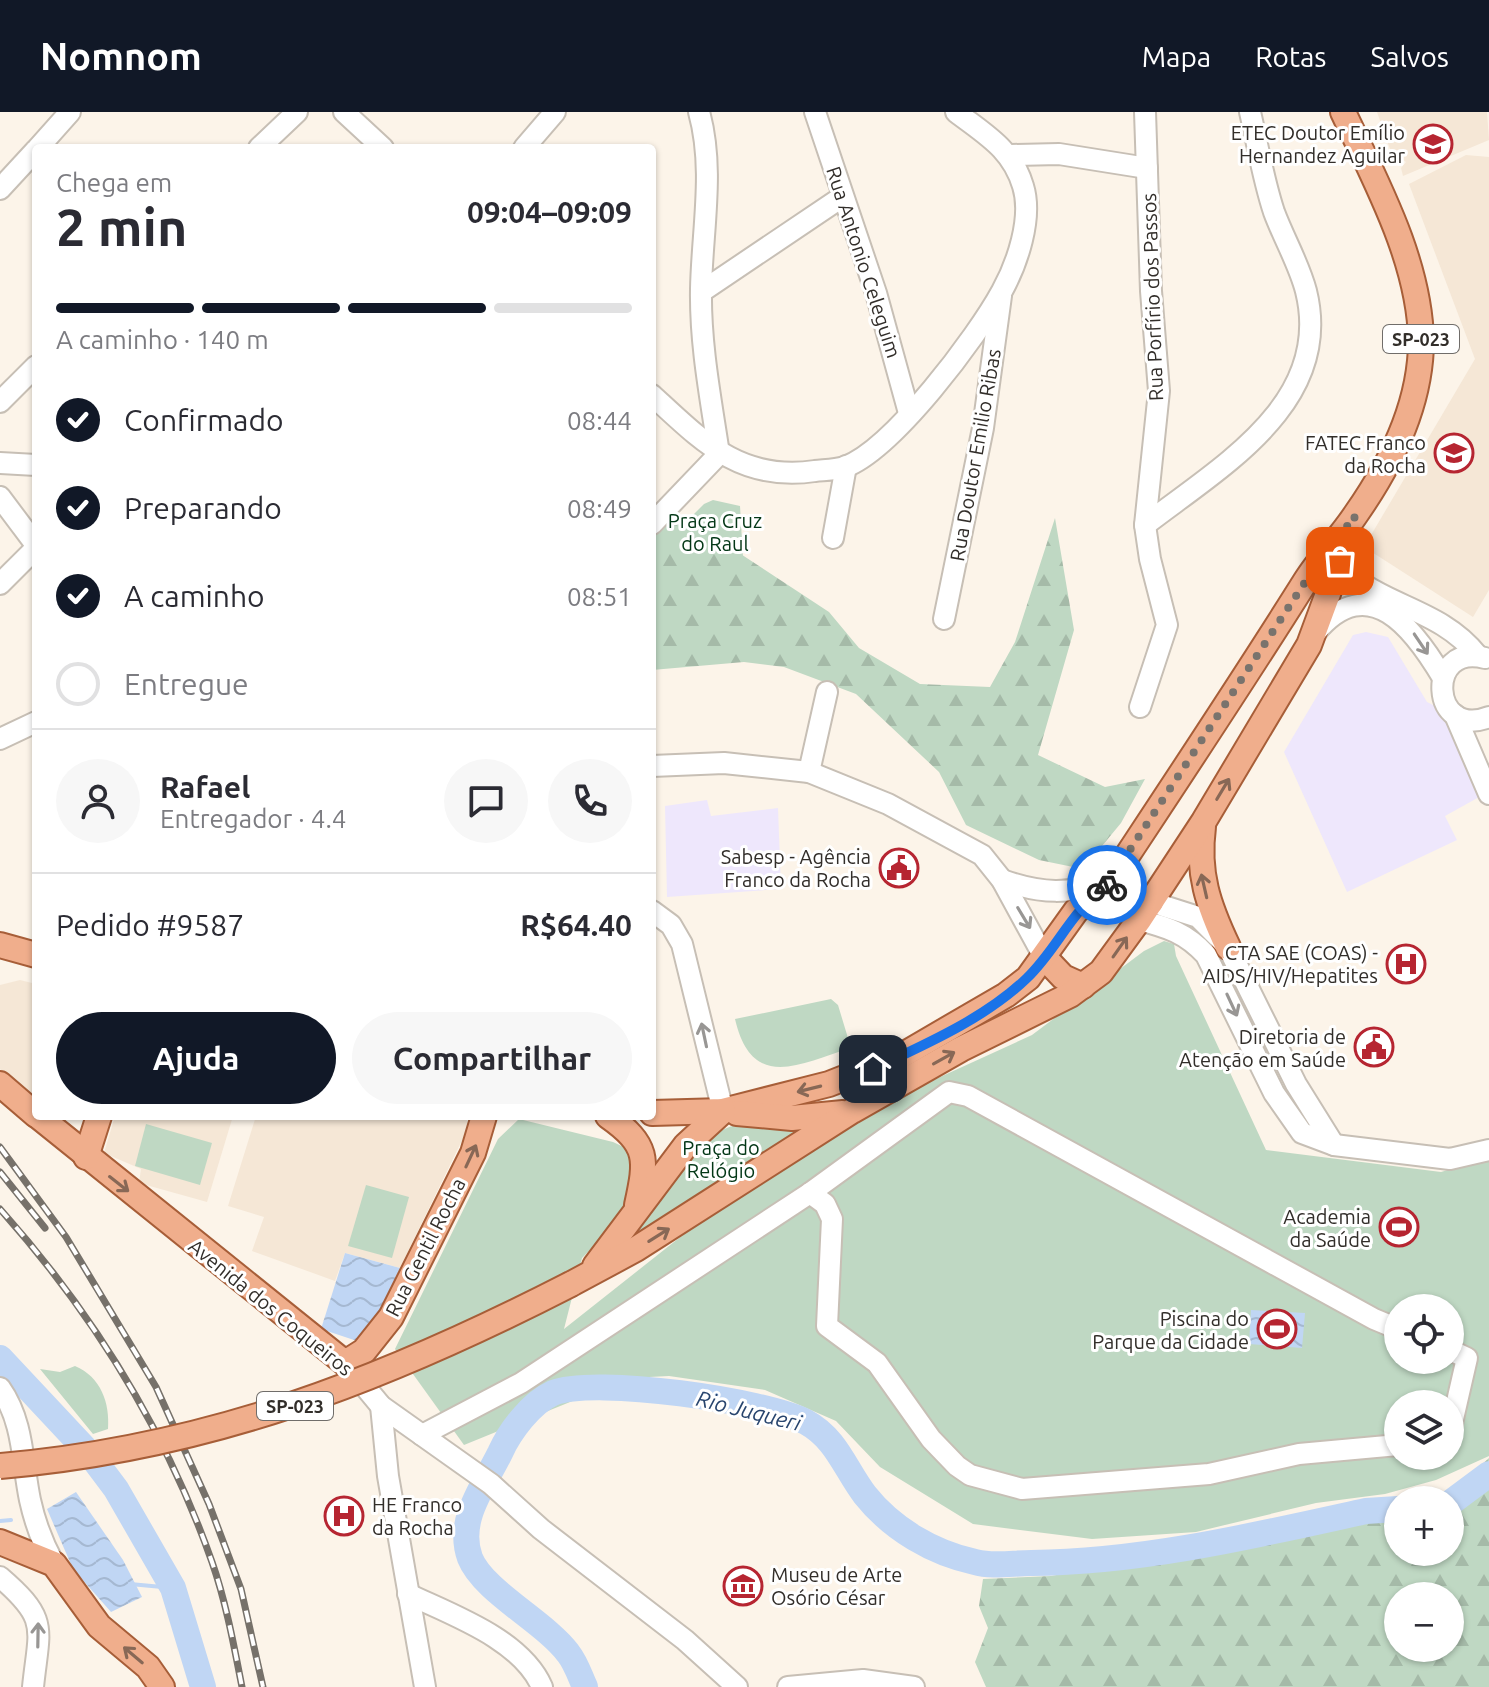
<!DOCTYPE html>
<html lang="pt">
<meta charset="utf-8">
<style>
body{margin:0;font-family:Ubuntu,sans-serif;background:#f7f7f7;color:#2b2b33;height:100vh;display:flex;flex-direction:column;font-size:30px;white-space:nowrap}
*{box-sizing:border-box;margin:0}
p{font-size:26px;color:#7c7c81}
.icon{flex:none;width:44px;height:44px;fill:none;stroke:currentColor;stroke-width:2;stroke-linecap:round;stroke-linejoin:round}
.map{position:relative;flex:1;overflow:hidden}
.drawer{position:absolute;left:32px;top:32px;width:624px;height:976px;display:flex;flex-direction:column;background:#fff;border-radius:8px;box-shadow:0 2px 6px #0004}
.drawer>*{flex:none}
.tools{position:absolute;left:1384px;top:1182px;display:grid;gap:16px}
.tools a{display:grid;place-items:center;width:80px;height:80px;border-radius:50%;background:#fff;box-shadow:0 2px 6px #0004;font-size:40px}
.pin{position:absolute;display:grid;place-items:center;width:68px;height:68px;color:#fff;margin:-34px;border-radius:16px;box-shadow:0 4px 12px #0006}
.courier{position:absolute;display:grid;place-items:center;width:80px;height:80px;margin:-40px;border:6px solid #1a73e8;border-radius:50%;background:#fff;color:#222;box-shadow:0 2px 10px #0007}
.headline em{font-style:normal;font-weight:700}
.headline div{display:flex;flex-direction:column-reverse}
.headline{display:flex;align-items:center;justify-content:space-between;height:136px;padding:0 24px}
h1{font-size:52px;font-weight:700;line-height:60px}
.bar{display:grid;grid-template-columns:repeat(4,1fr);gap:12px 8px;align-content:center;height:96px;padding:0 24px}
.bar i{height:10px;border-radius:6px;background:#e1e1e2}
.bar .selected{background:#111827}
.bar p{grid-column:span 4}
.line{display:flex;align-items:center;gap:20px;padding:0 24px;border-top:2px solid #e1e1e2}
.line div{flex:1}
.round{display:grid;place-items:center;flex:none;width:84px;height:84px;border-radius:42px;background:#f7f7f7}
ol{padding:0 24px;list-style:none}
li{display:flex;align-items:center;gap:24px;height:88px}
li p{margin-inline-start:auto}
li .icon{padding:8px;border-radius:50%;background:#111827;color:#fff;stroke-width:4}
li:last-child{color:#7c7c81}
li i{width:44px;height:44px;border:4px solid #e1e1e2;border-radius:50%}
.cta{display:flex;gap:16px;margin-top:auto;padding:16px 24px}
.cta a{flex:1;height:92px;border-radius:48px;background:#111827;color:#fff;font-size:32px;font-weight:700;line-height:92px;text-align:center}
.cta a+a{background:#f7f7f7;color:#2b2b33}
header{display:flex;align-items:center;gap:48px;box-sizing:border-box;height:112px;padding:0 40px;background:#111827;color:#fff}
header strong{font-size:38px}
nav{display:flex;gap:44px;margin-inline-start:auto;font-size:28px}
.map>svg:first-child{display:block}
.built{fill:#f5e7d6}
.medical{fill:#eee7fc}
.green{fill:#bfd8c3;fill-rule:evenodd}
.forest{fill:url(#forest-firs);fill-rule:evenodd}
.water{fill:url(#water-waves)}
.lines{fill:none;stroke-linecap:round;stroke-linejoin:round}
.stream{stroke:#c0d6f4;stroke-width:4}
.river{stroke:#c0d6f4;stroke-width:26}
.minor-casing{stroke:#c7bfb5;stroke-width:24}
.major-casing{stroke:#a75e38;stroke-width:28}
.minor{stroke:#fff;stroke-width:20}
.major{stroke:#f0ae8c;stroke-width:24}
.rail-casing{stroke:#76716a;stroke-width:7}
.rail{stroke:#fff;stroke-width:4;stroke-dasharray:12;stroke-linecap:butt}
.major-bridge-casing{stroke:#a75e38;stroke-width:28;stroke-linecap:butt}
.major-bridge{stroke:#f0ae8c;stroke-width:24}
.oneway{stroke:#989694}
.oneway2{stroke:#886856}
.done{stroke:#79736d;stroke-width:8;stroke-dasharray:0 14.4}
.route{stroke:#1a73e8;stroke-width:10}
.labels{text-anchor:middle;dominant-baseline:central;stroke-width:6;stroke-linejoin:round;paint-order:stroke}
.shield{fill:#fff;stroke:#706d6a;stroke-width:2}
.shield-label{font-size:18px;font-weight:bold;fill:#322e2a}
.poi-label{font-size:20px;fill:#322e2a;stroke:#fff;text-anchor:end}
.street-label{font-size:20px;fill:#322e2a;stroke:#fff}
.park-label{font-size:20px;fill:#033716;stroke:#fff}
.water-label{font-size:22px;font-style:italic;fill:#28456e;stroke:#fff}
</style>
<header>
<strong>Nomnom</strong>
<nav><a>Mapa</a><a>Rotas</a><a>Salvos</a></nav>
</header>
<div class="map">
<svg width="1489" height="1575" viewBox="0 0 1489 1575">
<defs>
<pattern id="forest-firs" width="22" height="20" patternUnits="userSpaceOnUse" patternTransform="scale(2)"><rect width="22" height="20" fill="#bfd8c3"/><path d="M5 1l3.5 6h-7zM16 11l3.5 6h-7z" fill="#a5baa8"/></pattern>
<pattern id="water-waves" width="16" height="10" patternUnits="userSpaceOnUse" patternTransform="scale(2)"><rect width="16" height="10" fill="#c0d6f4"/><path d="M0 5q4-4 8 0t8 0" fill="none" stroke="#a5b8d1"/></pattern>
</defs>
<rect width="100%" height="100%" fill="#fcf4e9"/>
<g class="built">
<polygon points="1377,0 1487,0 1489,28 1403,64 1401,56 1406,50 1390,37"/>
<polygon points="1466,43 1489,45 1489,478 1473,505 1364,435 1475,247 1409,72"/>
<polygon points="20,868 36,872 36,975 29,984 0,957 0,873"/>
<polygon points="115,1004 233,1004 207,1090 139,1071 141,1057 104,1041"/>
<polygon points="256,1004 466,1004 468,1016 400,1156 345,1141 335,1169 252,1139 264,1105 228,1094"/>
</g>
<g class="medical">
<polygon points="1366,520 1388,525 1427,590 1439,596 1481,684 1445,704 1457,728 1347,780 1284,640 1353,523"/>
<polygon points="707,688 711,704 778,696 781,777 667,785 665,694"/>
</g>
<g class="green">
<polygon points="713,388 740,394 743,445 657,439 704,392"/>
<path d="M1164 829 1174 832 1176 844 1266 1038 1441 1060 1489 1046V1344L1436 1368 1385 1382 1316 1391 1196 1420 1092 1427 973 1412 880 1355 836 1309 765 1278 669 1264 629 1266 464 1333 395 1237 498 1027 519 1007 613 1030 628 1037 632 1044 629 1081 613 1115 582 1146 564 1217 760 1062 848 1007 1032 923 1144 839ZM1398 1196H1450V1248H1398ZM1398 1292H1450V1344H1398Z"/>
<path d="M831 887 838 893 851 936C799 952 752 980 735 907Z"/>
<polygon points="146,1012 212,1031 200,1073 135,1054"/>
<path d="M736 1013 810 1016 626 1130C655 1090 686 1026 736 1013Z"/>
<polygon points="366,1073 409,1085 392,1146 348,1134"/>
<path d="M75 1254C101 1265 110 1291 108 1317L93 1322 40 1257 60 1260Z"/>
</g>
<g class="forest">
<polygon points="1055,406 1074,518 1038,643 1105,675 1145,667 1121,711 1083,757 1039,748 966,713 939,660 856,582 784,555 744,550 652,558 652,411 661,407 701,416 829,500 859,536 920,572 990,575 1015,530"/>
<path d="M1489 1346V1575H986L975 1550 988 1516 979 1494 983 1467 1051 1464 1368 1404 1398 1405V1440H1450V1388H1443ZM1398 1484H1450V1536H1398Z"/>
</g>
<g class="water">
<polygon points="345,1141 400,1156 382,1199 363,1231 321,1217"/>
<polygon points="1251,1198 1305,1201 1302,1236 1249,1232"/>
<polygon points="76,1380 123,1448 142,1485 111,1500 73,1457 47,1397"/>
</g>
<g class="lines">
<g class="stream">
<polyline points="0,1409 11,1408"/>
<polyline points="130,1472 173,1476"/>
</g>
<g class="river">
<polyline points="0,1246 89,1341 116,1377 173,1476 203,1575"/>
<polyline points="1450,1391 1489,1362"/>
<path d="M585 1575C580 1564 576 1551 568 1541 545 1510 483 1479 470 1446 456 1408 484 1374 500 1341 510 1319 531 1291 553 1281 595 1264 766 1289 806 1310 837 1327 845 1357 865 1383 892 1417 933 1441 975 1450 992 1455 1013 1451 1031 1451 1143 1450 1257 1423 1366 1399L1398 1397"/>
</g>
<g class="minor-casing">
<g id="minor">
<polyline points="344,0 383,36"/>
<path d="M699 0C715 57 702 119 701 177 700 233 711 288 719 342"/>
<polyline points="815,0 876,181 909,301"/>
<polyline points="38,36 70,0"/>
<polyline points="259,36 297,0"/>
<polyline points="524,36 555,0"/>
<polyline points="1011,43 1059,42 1147,56"/>
<polyline points="0,77 36,38"/>
<polyline points="701,180 842,85"/>
<path d="M652 283C702 329 740 370 815 359 824 358 836 358 845 355 893 337 977 225 1002 179 1017 152 1033 106 1023 74 1012 37 986 23 956 0"/>
<polyline points="0,290 36,254"/>
<polyline points="0,351 36,353"/>
<polyline points="0,385 36,433"/>
<polyline points="652,412 719,342"/>
<path d="M1145 413C1220 355 1334 291 1306 179 1299 152 1284 127 1274 100 1263 67 1258 34 1250 0"/>
<polyline points="833,426 846,354"/>
<path d="M1340 449C1369 493 1438 493 1477 543"/>
<polyline points="0,472 36,436"/>
<polyline points="944,507 983,316 1001,184"/>
<path d="M1316 520C1369 457 1414 517 1443 566"/>
<path d="M1485 546C1425 530 1430 628 1489 605"/>
<polyline points="1140,595 1167,513 1150,447 1145,413 1159,279 1151,179 1145,0"/>
<polyline points="1455,603 1489,682"/>
<polyline points="0,627 36,610"/>
<polyline points="652,654 724,651 809,660 888,692 982,743 1002,768 1044,845"/>
<polyline points="809,660 827,580"/>
<path d="M1002 768C1044 783 1067 781 1109 771"/>
<polyline points="1151,790 1198,805 1228,835 1296,972 1334,1033"/>
<polyline points="652,799 671,813 682,832 723,999"/>
<path d="M1139 808C1167 815 1186 821 1206 843L1274 981 1302 1021 1334 1033 1450 1047 1489 1038"/>
<polyline points="810,1081 825,1092 832,1107 827,1214 877,1251 931,1327 957,1354 970,1363 1022,1377 1209,1362 1299,1342 1398,1333"/>
<polyline points="1450,1238 1467,1246 1450,1320"/>
<polyline points="352,1259 381,1294 491,1372 541,1417 685,1528 737,1575"/>
<path d="M0 1276C24 1310 22 1350 30 1388 35 1411 43 1432 54 1452"/>
<polyline points="381,1294 388,1364 425,1575"/>
<polyline points="422,1323 521,1271 810,1081 949,980 968,984 1374,1207 1398,1217"/>
<path d="M0 1465C50 1508 39 1516 33 1575"/>
<path d="M408 1482C452 1503 521 1527 542 1575"/>
<polyline points="788,1575 863,1568 914,1575"/>
</g>
</g>
<g class="major-casing">
<g id="major">
<path d="M1203 715C1197 761 1208 793 1228 835"/>
<polyline points="1109,771 1151,790"/>
<polyline points="0,833 36,843"/>
<polyline points="1044,845 1063,865 1083,874"/>
<polyline points="0,972 36,1003"/>
<path d="M652 1001 723 999 829 972 903 943 1006 883 1028 866 1076 799 1109 771C1175 671 1241 572 1305 470 1320 446 1340 426 1356 402 1391 352 1421 292 1421 229 1420 150 1376 70 1343 0"/>
<polyline points="737,1001 792,1006 843,1001"/>
<polyline points="38,1004 345,1251 364,1239 391,1205 473,1041 484,1004"/>
<path d="M608 1004C649 1033 647 1047 637 1093"/>
<polyline points="86,1045 99,1004"/>
<polyline points="595,1154 686,1033 723,999"/>
<polyline points="571,1172 636,1137 852,999 961,937 1070,883 1101,860 1139,808 1204,709 1309,533 1350,422"/>
<polyline points="0,1430 54,1452 99,1514 148,1555 162,1575"/>
</g>
</g>
<use href="#minor" class="minor"/>
<use href="#major" class="major"/>
<g class="rail-casing">
<g id="rail">
<polyline points="0,1035 66,1125 156,1275 209,1392 241,1477 263,1575"/>
<polyline points="0,1060 45,1116"/>
<path d="M0 1097C92 1200 166 1319 212 1450 226 1490 234 1534 242 1575"/>
</g>
</g>
<use href="#rail" class="rail"/>
<g class="major-bridge-casing">
<path id="major-bridge" d="M0 1354C210 1336 386 1267 571 1172"/>
</g>
<use href="#major-bridge" class="major-bridge"/>
</g>
<defs><path id="oneway-shaft" d="M-6 0H5M1.5-3L5.5 0L1.5 3" fill="none" stroke-width="1.6" stroke-linecap="round" stroke-linejoin="round" transform="scale(2)"/></defs>
<g class="oneway">
<use href="#oneway-shaft" transform="translate(1421 532) rotate(56)"/>
<use href="#oneway-shaft" transform="translate(1024 806) rotate(59)"/>
<use href="#oneway-shaft" transform="translate(1232 893) rotate(65)"/>
<use href="#oneway-shaft" transform="translate(704 923) rotate(-102)"/>
<use href="#oneway-shaft" transform="translate(38 1523) rotate(-89)"/>
</g>
<g class="oneway2">
<use href="#oneway-shaft" transform="translate(1223 677) rotate(-59)"/>
<use href="#oneway-shaft" transform="translate(1204 774) rotate(-103)"/>
<use href="#oneway-shaft" transform="translate(1120 835) rotate(-55)"/>
<use href="#oneway-shaft" transform="translate(944 946) rotate(-29)"/>
<use href="#oneway-shaft" transform="translate(809 977) rotate(166)"/>
<use href="#oneway-shaft" transform="translate(471 1044) rotate(-65)"/>
<use href="#oneway-shaft" transform="translate(119 1072) rotate(38)"/>
<use href="#oneway-shaft" transform="translate(659 1123) rotate(-32)"/>
<use href="#oneway-shaft" transform="translate(133 1543) rotate(-140)"/>
</g>
<g class="lines">
<polyline class="done" points="1107,773 1311,461 1355,404 1340,449"/>
<path class="route" d="M873 957C924 933 986 906 1027 866 1058 836 1070 800 1107 773"/>
</g>
<defs>
<g id="university-ring" transform="scale(2)"><circle r="9.5" fill="#fff" stroke="#b62531" stroke-width="1.5"/><path d="M0-5L7-2L0 1L-7-2ZM-4 1L0 2.5L4 1V4Q0 6-4 4Z" fill="#b62531"/></g>
<g id="civic-ring" transform="scale(2)"><circle r="9.5" fill="#fff" stroke="#b62531" stroke-width="1.5"/><path d="M-.6-6.5H3V-4.5H.6V-3L4-1V1h2V6H-6V1h2V-1L-.6-3ZM-1.2 2.5V6h2.4V2.5Z" fill="#b62531"/></g>
<g id="hospital-ring" transform="scale(2)"><circle r="9.5" fill="#fff" stroke="#b62531" stroke-width="1.5"/><path d="M-5-5h3v3.5h4V-5h3V5h-3V1.5h-4V5h-3Z" fill="#b62531"/></g>
<g id="stadium-ring" transform="scale(2)"><circle r="9.5" fill="#fff" stroke="#b62531" stroke-width="1.5"/><path d="M0-5a6.5 5 0 1 0 0 10a6.5 5 0 1 0 0-10ZM-3.5-1.8h7v3.6h-7Z" fill="#b62531"/></g>
<g id="museum-ring" transform="scale(2)"><circle r="9.5" fill="#fff" stroke="#b62531" stroke-width="1.5"/><path d="M0-6L6-3V-2H-6V-3ZM-5-1h2V3h-2ZM-1-1h2V3h-2ZM3-1h2V3H3ZM-6 4H6V6H-6Z" fill="#b62531"/></g>
</defs>
<g fill-rule="evenodd">
<use href="#university-ring" x="1433" y="32"/>
<use href="#university-ring" x="1454" y="341"/>
<use href="#civic-ring" x="899" y="756"/>
<use href="#hospital-ring" x="1406" y="852"/>
<use href="#civic-ring" x="1374" y="935"/>
<use href="#stadium-ring" x="1399" y="1115"/>
<use href="#stadium-ring" x="1277" y="1217"/>
<use href="#hospital-ring" x="344" y="1404"/>
<use href="#museum-ring" x="743" y="1474"/>
</g>
<g class="labels">
<g class="shield">
<rect x="1383" y="213" width="76" height="28" rx="6"/>
<rect x="257" y="1280" width="76" height="28" rx="6"/>
</g>
<g class="shield-label">
<text x="1421" y="227">SP-023</text>
<text x="295" y="1294">SP-023</text>
</g>
<g class="poi-label">
<text x="1405" y="20">ETEC Doutor Emílio<tspan x="1405" dy="23">Hernandez Aguilar</tspan></text>
<text x="1426" y="330">FATEC Franco<tspan x="1426" dy="23">da Rocha</tspan></text>
<text x="871" y="744">Sabesp - Agência<tspan x="871" dy="23">Franco da Rocha</tspan></text>
<text x="1378" y="840">CTA SAE (COAS) -<tspan x="1378" dy="23">AIDS/HIV/Hepatites</tspan></text>
<text x="1346" y="924">Diretoria de<tspan x="1346" dy="23">Atenção em Saúde</tspan></text>
<text x="1371" y="1104">Academia<tspan x="1371" dy="23">da Saúde</tspan></text>
<text x="1249" y="1206">Piscina do<tspan x="1249" dy="23">Parque da Cidade</tspan></text>
<text x="372" y="1392" text-anchor="start">HE Franco<tspan x="372" dy="23">da Rocha</tspan></text>
<text x="771" y="1462" text-anchor="start">Museu de Arte<tspan x="771" dy="23">Osório César</tspan></text>
</g>
<g class="street-label">
<text transform="translate(864 150) rotate(72)">Rua Antonio Celeguim</text>
<text transform="translate(1152 185) rotate(-92)">Rua Porfírio dos Passos</text>
<text transform="translate(975 343) rotate(-80)">Rua Doutor Emilio Ribas</text>
<text transform="translate(425 1135) rotate(-63)">Rua Gentil Rocha</text>
<text transform="translate(271 1195) rotate(39)">Avenida dos Coqueiros</text>
</g>
<g class="park-label">
<text x="715" y="408">Praça Cruz<tspan x="715" dy="23">do Raul</tspan></text>
<text x="721" y="1035">Praça do<tspan x="721" dy="23">Relógio</tspan></text>
</g>
<g class="water-label">
<text transform="translate(749 1298) rotate(14)">Rio Juqueri</text>
</g>
</g>
</svg>
<div class="tools">
<a><svg class="icon" aria-label="locate" viewBox="0 0 24 24"><circle cx="12" cy="12" r="6"/><path d="M12 2v4M12 18v4M2 12h4M18 12h4"/></svg></a>
<a><svg class="icon" aria-label="layers" viewBox="0 0 24 24"><path d="M12 4l9 5-9 5-9-5zM3 14l9 5 9-5"/></svg></a>
<a>+</a>
<a>−</a>
</div>
<div class="pin" style="left:1340px;top:449px;background:#ea580c"><svg class="icon" aria-label="bag" viewBox="0 0 24 24"><path d="M5 8h14l-1 12H6zM9 8a3 3 0 0 1 6 0"/></svg></div>
<div class="pin" style="left:873px;top:957px;background:#1f2937"><svg class="icon" aria-label="home" viewBox="0 0 24 24"><path d="M3 11l9-7 9 7M6 9v11h12V9"/></svg></div>
<div class="courier" style="left:1107px;top:773px"><svg class="icon" aria-label="bike" viewBox="0 0 24 24"><circle cx="6" cy="16" r="4"/><circle cx="18" cy="16" r="4"/><path d="M6 16l4-8h5l3 8M10 8l3 8H6M13 5h3"/></svg></div>
<section class="drawer">
<div class="headline"><div><h1>2 min</h1><p>Chega em</p></div><em>09:04–09:09</em></div>
<div class="bar"><i class="selected"></i><i class="selected"></i><i class="selected"></i><i></i><p>A caminho · 140 m</p></div>
<ol>
<li><svg class="icon" aria-label="check" viewBox="0 0 24 24"><path d="M5 12l5 5 9-10"/></svg>Confirmado<p>08:44</p></li>
<li><svg class="icon" aria-label="check" viewBox="0 0 24 24"><path d="M5 12l5 5 9-10"/></svg>Preparando<p>08:49</p></li>
<li><svg class="icon" aria-label="check" viewBox="0 0 24 24"><path d="M5 12l5 5 9-10"/></svg>A caminho<p>08:51</p></li>
<li><i></i>Entregue</li>
</ol>
<div class="line" style="height:144px"><a class="round"><svg class="icon" aria-label="person" viewBox="0 0 24 24"><circle cx="12" cy="8" r="4"/><path d="M4 21q1-7 8-7t8 7"/></svg></a><div><b>Rafael</b><p>Entregador · 4.4</p></div><a class="round"><svg class="icon" aria-label="chat" viewBox="0 0 24 24"><path d="M4 5h16v11H9l-5 4z"/></svg></a><a class="round"><svg class="icon" aria-label="phone" viewBox="0 0 24 24"><path d="M5 4h4l2 5-3 2q2 4 5 5l2-3 5 2v4C11 20 4 13 5 4z"/></svg></a></div>
<div class="line" style="height:104px"><div>Pedido #9587</div><b>R$64.40</b></div>
<div class="cta"><a>Ajuda</a><a>Compartilhar</a></div>
</section>
</div>
